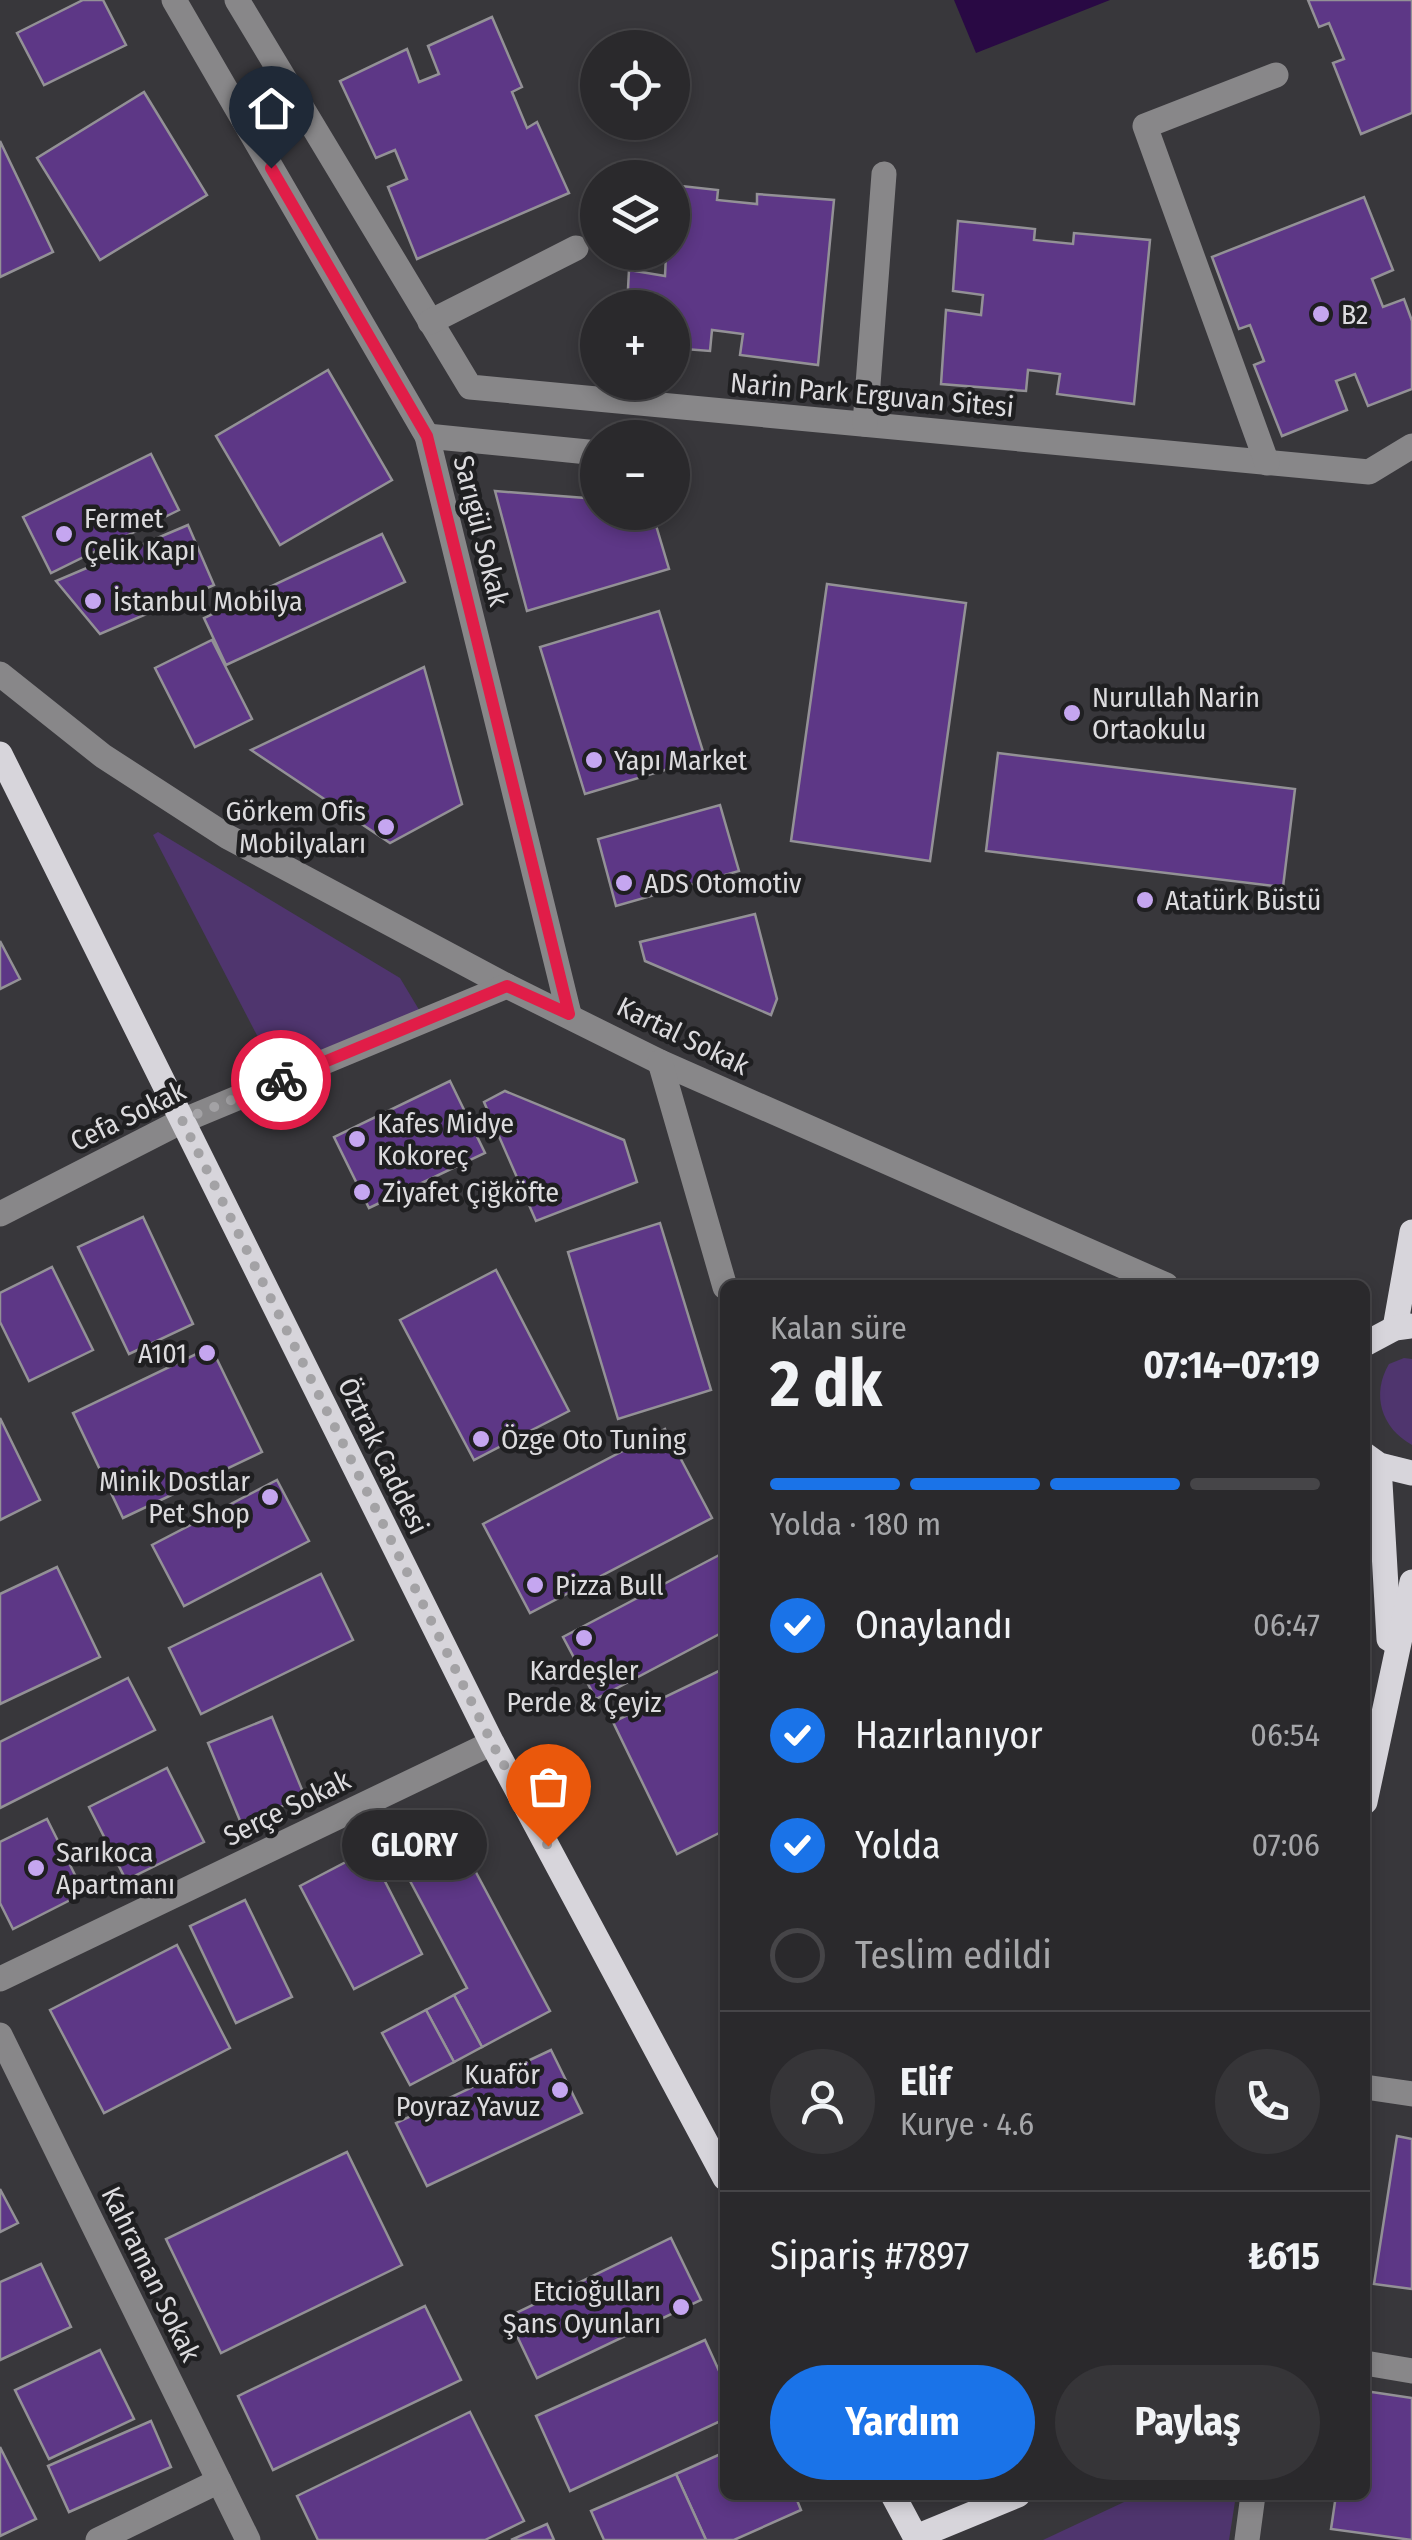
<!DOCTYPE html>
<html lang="tr">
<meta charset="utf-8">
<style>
body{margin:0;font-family:"Fira Sans Condensed",sans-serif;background:#363538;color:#f1f3f6;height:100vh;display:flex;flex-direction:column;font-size:38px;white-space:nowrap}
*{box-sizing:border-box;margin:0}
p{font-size:32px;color:#a5a6a9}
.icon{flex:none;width:55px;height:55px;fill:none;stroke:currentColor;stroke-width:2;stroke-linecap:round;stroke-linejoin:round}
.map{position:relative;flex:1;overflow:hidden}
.panel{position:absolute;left:720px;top:1280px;width:650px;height:1220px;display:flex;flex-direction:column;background:#2a292c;border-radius:15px;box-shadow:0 5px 15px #0003,0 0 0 2px #464548}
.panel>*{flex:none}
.tools{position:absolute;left:580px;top:30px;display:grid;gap:20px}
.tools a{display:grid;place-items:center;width:110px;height:110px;border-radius:50%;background:#2a292c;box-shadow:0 5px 15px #0003,0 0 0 2px #464548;font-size:50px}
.pin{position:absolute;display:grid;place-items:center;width:85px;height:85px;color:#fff;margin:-102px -42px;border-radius:50% 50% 50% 0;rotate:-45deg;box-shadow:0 0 10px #0007}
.pin .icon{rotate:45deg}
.courier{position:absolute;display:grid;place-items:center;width:100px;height:100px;margin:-50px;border:8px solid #e11d48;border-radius:50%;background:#fff;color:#222;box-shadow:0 2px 12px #0007}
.bubble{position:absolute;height:70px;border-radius:35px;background:#2a292c;box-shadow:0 5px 15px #0003,0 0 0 2px #464548;font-size:32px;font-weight:700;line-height:70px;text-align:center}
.overview em{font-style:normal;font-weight:700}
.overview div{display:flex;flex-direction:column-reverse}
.overview{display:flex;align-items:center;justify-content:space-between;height:170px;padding:0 50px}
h1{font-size:65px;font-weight:700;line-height:75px}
.bar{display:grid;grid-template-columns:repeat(4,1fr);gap:15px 10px;align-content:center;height:120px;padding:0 50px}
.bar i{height:12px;border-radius:8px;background:#464548}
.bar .current{background:#1a73e8}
.bar p{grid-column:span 4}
.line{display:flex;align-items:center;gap:25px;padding:0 50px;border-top:2px solid #464548}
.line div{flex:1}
.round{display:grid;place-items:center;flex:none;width:105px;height:105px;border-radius:52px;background:#363538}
ol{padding:0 50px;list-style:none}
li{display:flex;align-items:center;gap:30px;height:110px}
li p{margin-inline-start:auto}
li .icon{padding:10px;border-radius:50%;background:#1a73e8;color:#fff;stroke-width:4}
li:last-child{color:#a5a6a9}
li i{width:55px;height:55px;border:5px solid #464548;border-radius:50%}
.action{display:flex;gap:20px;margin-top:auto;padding:20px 50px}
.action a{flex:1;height:115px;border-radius:60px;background:#1a73e8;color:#fff;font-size:40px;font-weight:700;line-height:115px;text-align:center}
.action a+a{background:#363538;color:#f1f3f6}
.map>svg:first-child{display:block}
.green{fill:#4f356e}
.water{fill:#290944}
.building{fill:#5d3786;stroke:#939196;stroke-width:2.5}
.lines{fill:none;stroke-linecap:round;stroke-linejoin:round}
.minor{stroke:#888789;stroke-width:25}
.major{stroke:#d7d5db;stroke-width:25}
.done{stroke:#a3a2a5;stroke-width:10;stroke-dasharray:0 18}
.route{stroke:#e11d48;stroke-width:12}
.poi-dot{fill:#c5a6f0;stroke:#1f1f21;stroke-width:4}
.labels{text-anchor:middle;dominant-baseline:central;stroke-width:9;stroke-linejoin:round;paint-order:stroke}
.poi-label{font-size:28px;fill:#dcdbde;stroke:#1f1f21;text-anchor:start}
.street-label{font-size:28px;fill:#dcdbde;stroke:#1f1f21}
</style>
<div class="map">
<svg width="1412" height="2540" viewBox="0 0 1412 2540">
<rect width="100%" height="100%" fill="#38373b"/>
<g class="green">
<polygon points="158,832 400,978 421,1013 276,1072 153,835"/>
<path d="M1404 1358 1412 1359V1445C1381 1428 1371 1394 1389 1364Z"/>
<polygon points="1139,2495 1236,2495 1229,2540 1043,2540"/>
</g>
<polygon class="water" points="954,0 1110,0 976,53"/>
<g class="building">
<polygon points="83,0 103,0 126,45 44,85 17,33"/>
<polygon points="1308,0 1412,0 1412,113 1361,134 1333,63 1344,59 1329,23 1319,27"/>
<polygon points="492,17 522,87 512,92 527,128 537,122 569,193 417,259 388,187 407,179 395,150 376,158 340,81 407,49 419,82 439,74 428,46"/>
<polygon points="144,92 207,195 100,260 37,158"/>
<polygon points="0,141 53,252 0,277"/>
<polygon points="672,185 718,190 717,200 757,204 757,194 834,200 818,365 740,355 743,334 712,330 710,351 672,348 672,308 627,308 629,270 665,276 666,255 648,252 672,252"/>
<polygon points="1364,197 1393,270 1372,279 1383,307 1404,299 1412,321 1412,389 1368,406 1355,374 1336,381 1347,410 1282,436 1254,365 1264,361 1250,325 1239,329 1212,257"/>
<polygon points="958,221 1035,229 1034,240 1073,244 1074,233 1150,240 1134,404 1057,394 1060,374 1028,370 1026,391 941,384 946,310 981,315 983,295 953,291"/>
<polygon points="328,370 392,480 280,545 216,436"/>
<polygon points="151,454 179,510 51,573 23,517"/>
<polygon points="495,491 598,499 598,512 652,512 669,569 527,611"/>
<polygon points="188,525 214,585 100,634 56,581"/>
<polygon points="382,534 405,582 226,665 204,618"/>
<polygon points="827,584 966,603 930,861 791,841"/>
<polygon points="659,611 705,758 585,794 540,647"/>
<polygon points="212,640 252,719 195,747 155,668"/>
<polygon points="424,667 462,804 390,843 251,750"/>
<polygon points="998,753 1295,789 1283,887 986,851"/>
<polygon points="720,805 739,871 616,906 598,839"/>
<polygon points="755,914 777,999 771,1015 645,961 640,942"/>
<polygon points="0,941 20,979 0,989"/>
<polygon points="450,1081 485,1153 369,1208 334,1137"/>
<polygon points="505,1091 624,1140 637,1182 536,1221 484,1102"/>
<polygon points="143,1217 193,1324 129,1354 78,1247"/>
<polygon points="660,1223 711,1390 618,1419 568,1252"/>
<polygon points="52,1267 93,1350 29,1381 0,1322 0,1293"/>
<polygon points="496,1270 569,1411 474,1460 400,1320"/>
<polygon points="211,1347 262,1452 123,1518 73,1413"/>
<polygon points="0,1418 40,1500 0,1520"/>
<polygon points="665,1429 712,1518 530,1613 483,1524"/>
<polygon points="277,1480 309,1541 184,1606 152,1545"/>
<polygon points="725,1552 725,1631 596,1699 563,1637"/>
<polygon points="57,1567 100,1657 0,1704 0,1594"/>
<polygon points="321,1574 353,1640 201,1714 169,1648"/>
<polygon points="725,1668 725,1830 677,1854 613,1722"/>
<polygon points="128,1678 155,1730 0,1808 0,1742"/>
<polygon points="272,1717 305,1797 241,1823 208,1743"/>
<polygon points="167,1768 204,1842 126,1880 89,1807"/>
<polygon points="447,1818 550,2011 482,2047 454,1995 467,1988 392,1847"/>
<polygon points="47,1819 84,1893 13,1929 0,1903 0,1842"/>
<polygon points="369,1850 422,1954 354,1989 300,1886"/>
<polygon points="245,1900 292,1997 236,2023 190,1926"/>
<polygon points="177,1945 230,2048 104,2113 50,2010"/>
<polygon points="454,1995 482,2047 454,2062 426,2010"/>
<polygon points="426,2010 454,2062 410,2085 382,2033"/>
<polygon points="551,2050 582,2113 427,2186 396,2123"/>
<polygon points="1397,2136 1412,2139 1412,2289 1374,2284"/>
<polygon points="347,2152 402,2265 221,2353 166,2239"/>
<polygon points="0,2189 18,2223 0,2232"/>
<polygon points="671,2238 701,2300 537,2378 508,2317"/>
<polygon points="41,2264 71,2327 0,2360 0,2282"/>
<polygon points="425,2306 461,2380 273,2470 238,2396"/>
<polygon points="705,2340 725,2384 725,2419 570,2491 536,2416"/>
<polygon points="100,2350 134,2419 49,2459 15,2390"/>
<polygon points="1365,2391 1412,2398 1412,2540 1331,2529 1336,2495 1365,2495"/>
<polygon points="470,2412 524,2521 485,2540 318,2540 297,2496"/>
<polygon points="151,2421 171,2467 69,2512 48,2466"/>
<polygon points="0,2447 36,2519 0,2536"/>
<polygon points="725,2452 725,2495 795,2495 801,2510 734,2540 706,2540 676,2474"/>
<polygon points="676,2474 706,2540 604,2540 591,2511"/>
<polygon points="547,2524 554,2540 511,2540"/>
</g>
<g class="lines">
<g class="minor">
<polyline points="174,0 427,436 569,1014"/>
<polyline points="237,0 470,387 1369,472 1412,446"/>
<polyline points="430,322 576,248"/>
<polyline points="865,424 884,174"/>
<polyline points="427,436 598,453"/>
<polyline points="1267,463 1145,126 1276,75"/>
<polyline points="0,674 103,756 228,837 507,986 660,1062 1166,1285"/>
<polyline points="660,1062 725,1287"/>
<polyline points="0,1214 182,1121 507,986"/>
<polyline points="0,1979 492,1743"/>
<polyline points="0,2035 248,2540"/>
<polyline points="1365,2087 1412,2094"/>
<polyline points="1365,2363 1412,2371"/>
<polyline points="98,2540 219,2481"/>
<polyline points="1247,2540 1253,2495"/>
</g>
<g class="major">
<polyline points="0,754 492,1743 725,2178"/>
<polyline points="1395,1328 1412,1232"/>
<polyline points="1365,1344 1395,1328 1410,1326"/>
<polyline points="1365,1455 1379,1465 1412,1473"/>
<polyline points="1379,1465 1389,1639"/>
<polyline points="1365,1802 1412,1582"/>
<polyline points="893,2495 917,2540"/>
<polyline points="916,2537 1018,2495"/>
</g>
</g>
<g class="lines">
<polyline class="done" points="281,1080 182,1120 492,1743 548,1846"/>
<polyline class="route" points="271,168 427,436 569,1014 507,986 281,1080"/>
</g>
<g class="poi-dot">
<circle cx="1321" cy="314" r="10"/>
<circle cx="64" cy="534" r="10"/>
<circle cx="93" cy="601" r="10"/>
<circle cx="1072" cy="713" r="10"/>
<circle cx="594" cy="760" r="10"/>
<circle cx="386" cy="827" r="10"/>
<circle cx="624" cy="883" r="10"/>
<circle cx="1145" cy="900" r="10"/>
<circle cx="357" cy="1139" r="10"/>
<circle cx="362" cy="1192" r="10"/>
<circle cx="207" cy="1353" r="10"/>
<circle cx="481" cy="1439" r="10"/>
<circle cx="270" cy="1497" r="10"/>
<circle cx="535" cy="1585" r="10"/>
<circle cx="584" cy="1638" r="10"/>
<circle cx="36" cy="1868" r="10"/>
<circle cx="560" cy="2090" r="10"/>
<circle cx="681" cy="2307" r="10"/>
</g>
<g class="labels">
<g class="poi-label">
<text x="1341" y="314">B2</text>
<text x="84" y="518">Fermet<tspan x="84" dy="32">Çelik Kapı</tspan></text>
<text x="113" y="601">İstanbul Mobilya</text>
<text x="1092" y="697">Nurullah Narin<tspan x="1092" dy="32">Ortaokulu</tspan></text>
<text x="614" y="760">Yapı Market</text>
<text x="366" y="811" text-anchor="end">Görkem Ofis<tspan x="366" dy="32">Mobilyaları</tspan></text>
<text x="644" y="883">ADS Otomotiv</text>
<text x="1165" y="900">Atatürk Büstü</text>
<text x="377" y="1123">Kafes Midye<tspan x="377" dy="32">Kokoreç</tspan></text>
<text x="382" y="1192">Ziyafet Çiğköfte</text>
<text x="187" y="1353" text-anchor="end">A101</text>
<text x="501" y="1439">Özge Oto Tuning</text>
<text x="250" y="1481" text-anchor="end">Minik Dostlar<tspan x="250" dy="32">Pet Shop</tspan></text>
<text x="555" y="1585">Pizza Bull</text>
<text x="584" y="1670" text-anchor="middle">Kardeşler<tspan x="584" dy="32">Perde &amp; Çeyiz</tspan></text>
<text x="56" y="1852">Sarıkoca<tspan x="56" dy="32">Apartmanı</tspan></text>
<text x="540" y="2074" text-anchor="end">Kuaför<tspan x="540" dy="32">Poyraz Yavuz</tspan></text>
<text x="661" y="2291" text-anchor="end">Etcioğulları<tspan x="661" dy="32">Şans Oyunları</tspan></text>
</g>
<g class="street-label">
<text transform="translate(872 395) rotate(5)">Narin Park Erguvan Sitesi</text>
<text transform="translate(481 531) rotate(76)">Sarıgül Sokak</text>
<text transform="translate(683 1036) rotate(26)">Kartal Sokak</text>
<text transform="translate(128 1116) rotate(-26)">Cefa Sokak</text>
<text transform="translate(383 1456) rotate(64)">Öztrak Caddesi</text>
<text transform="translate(287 1808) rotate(-26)">Serçe Sokak</text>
<text transform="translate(151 2274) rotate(64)">Kahraman Sokak</text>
</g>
</g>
</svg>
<div class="tools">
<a><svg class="icon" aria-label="locate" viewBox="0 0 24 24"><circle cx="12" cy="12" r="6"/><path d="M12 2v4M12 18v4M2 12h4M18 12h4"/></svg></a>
<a><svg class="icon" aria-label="layers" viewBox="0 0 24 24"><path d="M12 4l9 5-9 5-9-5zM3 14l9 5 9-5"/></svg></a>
<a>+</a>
<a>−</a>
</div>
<div class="pin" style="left:548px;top:1846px;background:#ea580c"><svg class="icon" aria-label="bag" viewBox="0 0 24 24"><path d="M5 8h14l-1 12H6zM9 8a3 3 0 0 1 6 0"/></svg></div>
<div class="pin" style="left:271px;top:168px;background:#1f2937"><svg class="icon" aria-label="home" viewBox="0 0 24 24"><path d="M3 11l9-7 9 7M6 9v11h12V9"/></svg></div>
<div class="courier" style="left:281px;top:1080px"><svg class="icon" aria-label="bike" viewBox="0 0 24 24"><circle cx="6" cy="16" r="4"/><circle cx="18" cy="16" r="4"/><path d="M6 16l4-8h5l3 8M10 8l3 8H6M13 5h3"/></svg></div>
<div class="bubble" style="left:342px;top:1810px;width:145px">GLORY</div>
<section class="panel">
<div class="overview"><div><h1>2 dk</h1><p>Kalan süre</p></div><em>07:14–07:19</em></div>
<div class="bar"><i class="current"></i><i class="current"></i><i class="current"></i><i></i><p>Yolda · 180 m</p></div>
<ol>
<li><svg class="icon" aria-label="check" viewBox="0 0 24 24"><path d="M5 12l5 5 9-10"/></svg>Onaylandı<p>06:47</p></li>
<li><svg class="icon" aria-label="check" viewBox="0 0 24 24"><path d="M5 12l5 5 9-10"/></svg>Hazırlanıyor<p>06:54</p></li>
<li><svg class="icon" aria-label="check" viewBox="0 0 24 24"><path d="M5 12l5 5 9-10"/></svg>Yolda<p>07:06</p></li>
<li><i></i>Teslim edildi</li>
</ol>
<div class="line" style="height:180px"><a class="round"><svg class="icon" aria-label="person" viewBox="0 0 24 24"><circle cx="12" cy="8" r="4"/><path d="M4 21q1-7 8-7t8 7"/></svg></a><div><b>Elif</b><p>Kurye · 4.6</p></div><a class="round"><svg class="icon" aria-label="phone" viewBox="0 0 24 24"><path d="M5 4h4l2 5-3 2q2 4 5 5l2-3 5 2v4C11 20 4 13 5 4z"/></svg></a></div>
<div class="line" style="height:130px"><div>Sipariş #7897</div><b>₺615</b></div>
<div class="action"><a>Yardım</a><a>Paylaş</a></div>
</section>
</div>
